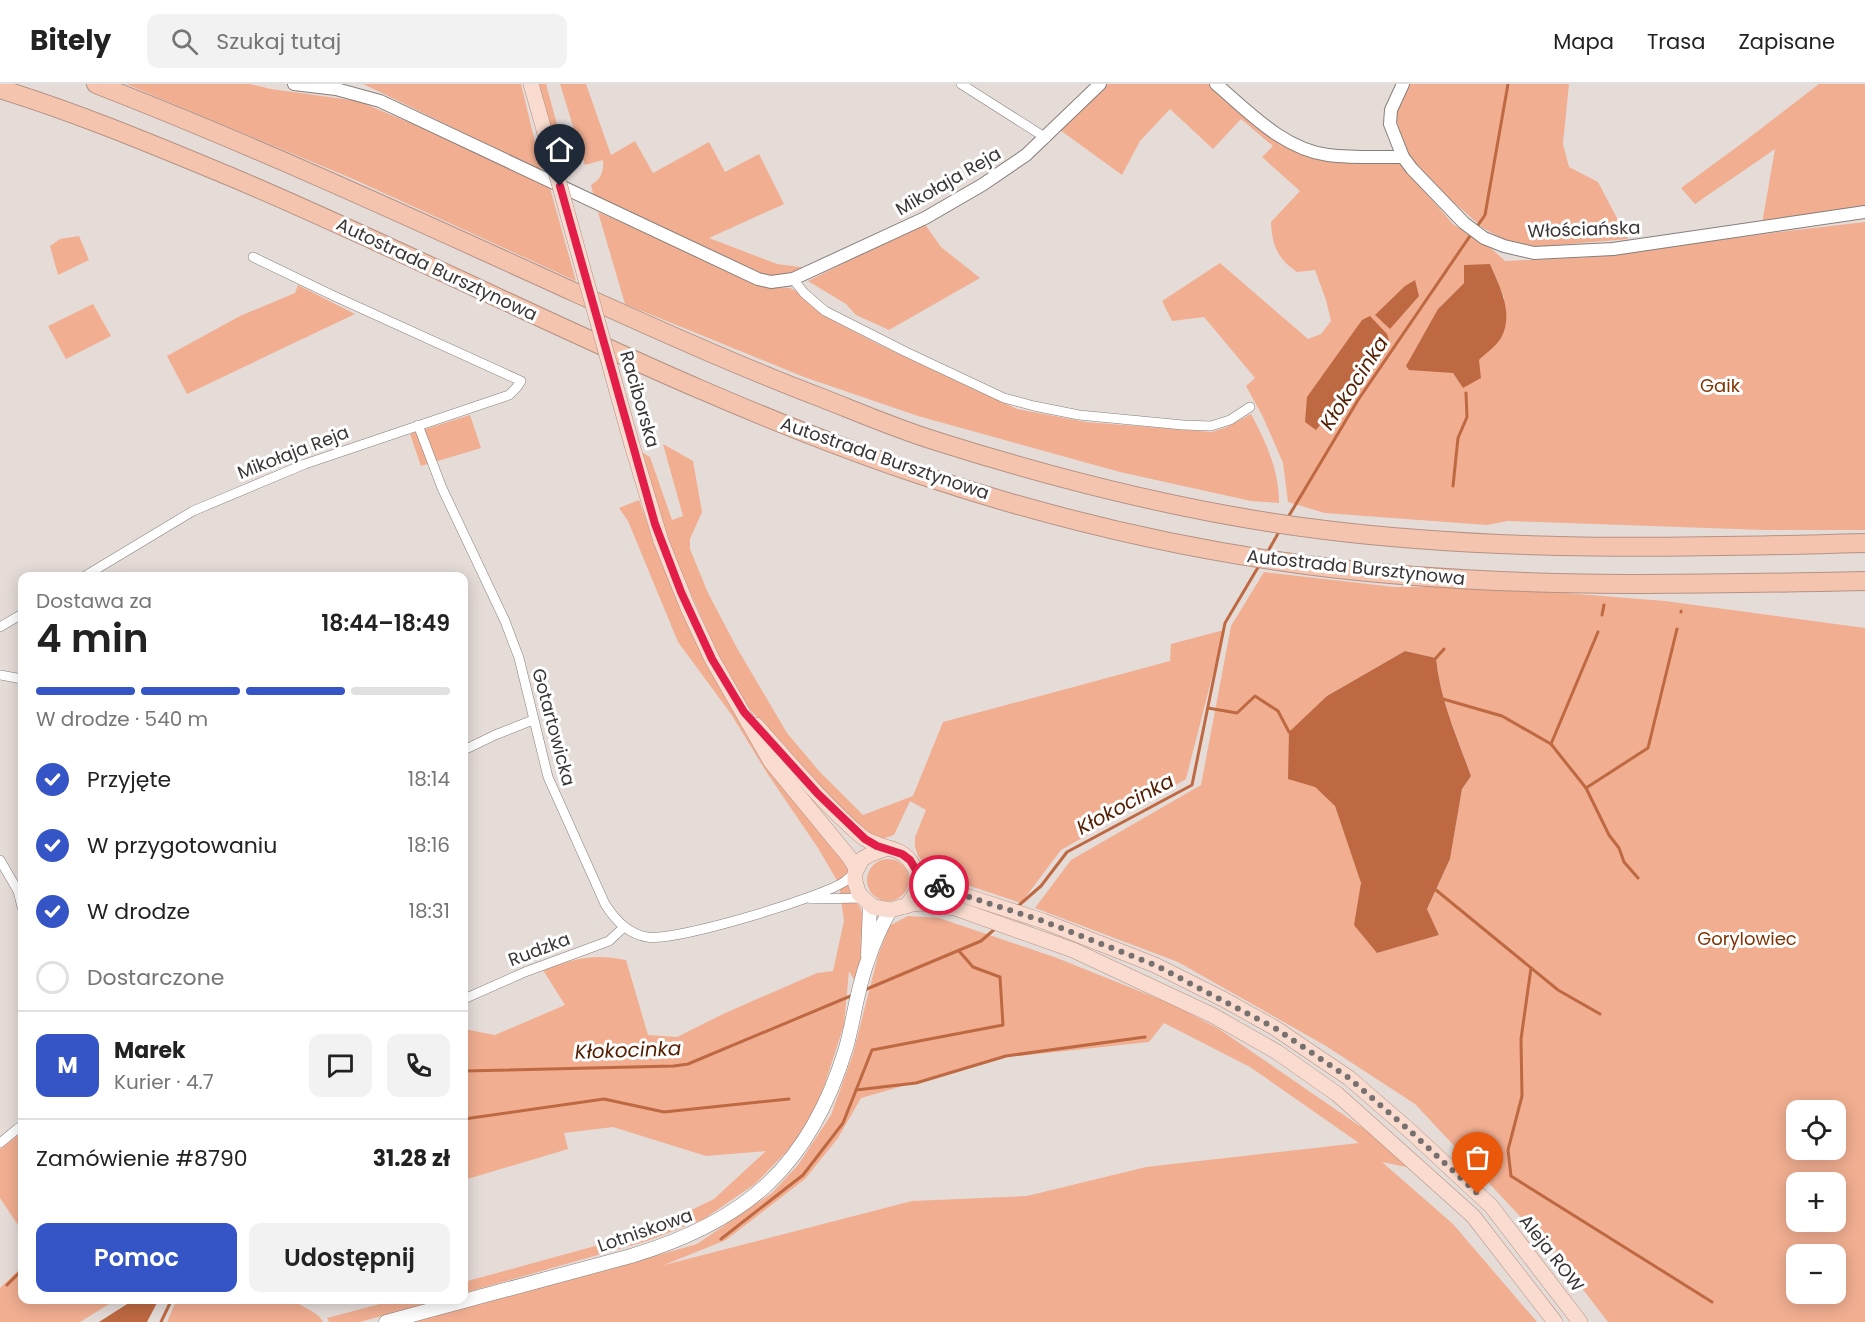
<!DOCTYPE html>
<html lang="pl">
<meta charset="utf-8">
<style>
body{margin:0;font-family:Poppins,sans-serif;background:#f2f2f2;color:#222;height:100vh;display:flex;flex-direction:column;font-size:22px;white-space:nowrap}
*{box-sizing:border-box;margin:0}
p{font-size:20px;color:#767676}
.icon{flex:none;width:33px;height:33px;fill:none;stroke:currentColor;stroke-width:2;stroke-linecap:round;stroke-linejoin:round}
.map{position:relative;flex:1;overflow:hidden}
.details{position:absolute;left:18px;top:488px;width:450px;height:732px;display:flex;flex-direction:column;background:#fff;border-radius:12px;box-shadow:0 3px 15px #0003}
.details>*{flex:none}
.controls{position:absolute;left:1786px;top:1016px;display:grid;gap:12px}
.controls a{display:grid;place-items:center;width:60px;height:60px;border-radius:12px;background:#fff;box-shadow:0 3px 15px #0003;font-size:30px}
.pin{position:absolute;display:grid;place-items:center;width:51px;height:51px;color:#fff;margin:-62px -26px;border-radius:50% 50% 50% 0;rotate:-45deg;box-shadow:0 0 6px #0007}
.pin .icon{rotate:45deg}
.courier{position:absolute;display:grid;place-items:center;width:60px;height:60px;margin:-30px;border:4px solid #e11d48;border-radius:50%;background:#fff;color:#222;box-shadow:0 2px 8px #0007}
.head em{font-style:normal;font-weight:600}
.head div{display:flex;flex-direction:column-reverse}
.head{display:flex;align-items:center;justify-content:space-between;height:102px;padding:0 18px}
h1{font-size:39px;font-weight:600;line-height:45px}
.bar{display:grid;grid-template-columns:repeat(4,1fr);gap:9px 6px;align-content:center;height:72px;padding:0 18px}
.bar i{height:8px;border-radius:4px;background:#e0e0e0}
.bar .current{background:#3554c5}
.bar p{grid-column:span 4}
.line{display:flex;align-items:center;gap:15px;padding:0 18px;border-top:2px solid #e0e0e0}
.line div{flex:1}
.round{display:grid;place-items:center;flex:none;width:63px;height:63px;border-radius:12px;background:#f2f2f2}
ol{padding:0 18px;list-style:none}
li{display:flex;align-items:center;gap:18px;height:66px}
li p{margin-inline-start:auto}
li .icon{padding:6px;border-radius:50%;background:#3554c5;color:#fff;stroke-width:4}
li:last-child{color:#767676}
li i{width:33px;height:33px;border:3px solid #e0e0e0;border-radius:50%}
.primary-button{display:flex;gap:12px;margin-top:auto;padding:12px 18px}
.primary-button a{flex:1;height:69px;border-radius:12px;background:#3554c5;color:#fff;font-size:24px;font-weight:600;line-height:69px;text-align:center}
.primary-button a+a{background:#f2f2f2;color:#222}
header{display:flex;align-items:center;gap:36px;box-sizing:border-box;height:84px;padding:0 30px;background:#fff;border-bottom:2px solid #e0e0e0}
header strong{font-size:28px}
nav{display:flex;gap:33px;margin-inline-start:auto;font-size:21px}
.search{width:420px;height:54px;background:#f2f2f2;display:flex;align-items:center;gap:15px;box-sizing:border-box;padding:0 21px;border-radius:12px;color:#767676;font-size:22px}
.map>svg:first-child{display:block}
.green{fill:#f1ae91;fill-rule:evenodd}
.water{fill:#be6942}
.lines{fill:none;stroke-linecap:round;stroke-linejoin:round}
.stream{stroke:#be6942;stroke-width:3}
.minor-casing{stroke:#867e7a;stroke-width:10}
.tertiary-casing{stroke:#867e7a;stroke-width:14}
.secondary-casing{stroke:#867e7a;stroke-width:15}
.primary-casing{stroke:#b49284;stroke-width:16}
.motorway-casing{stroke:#b49284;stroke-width:20}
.minor{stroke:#fff;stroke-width:9}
.tertiary{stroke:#fff;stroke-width:12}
.secondary{stroke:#fff;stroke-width:14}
.primary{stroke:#f9dccf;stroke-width:15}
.motorway{stroke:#f5c4af;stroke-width:18}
.primary-bridge-casing{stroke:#b49284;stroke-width:16;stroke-linecap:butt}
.primary-bridge{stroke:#f9dccf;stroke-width:15}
.done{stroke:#76706e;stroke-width:6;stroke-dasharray:0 10.8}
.route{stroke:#e11d48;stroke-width:8}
.labels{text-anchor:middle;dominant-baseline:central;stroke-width:6;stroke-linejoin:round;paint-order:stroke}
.street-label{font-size:18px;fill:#3a3635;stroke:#fff}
.park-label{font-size:18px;fill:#823303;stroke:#fff}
.water-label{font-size:20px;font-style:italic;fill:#551e00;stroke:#fff}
</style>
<header>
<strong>Bitely</strong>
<div class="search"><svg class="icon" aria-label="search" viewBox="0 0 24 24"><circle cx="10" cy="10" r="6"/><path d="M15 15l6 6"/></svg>Szukaj tutaj</div>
<nav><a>Mapa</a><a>Trasa</a><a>Zapisane</a></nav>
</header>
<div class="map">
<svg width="1865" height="1238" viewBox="0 0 1865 1238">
<rect width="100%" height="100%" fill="#e5dcd8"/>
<g class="green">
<polygon points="126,0 250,0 271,5 358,17 406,37 407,34 550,104 576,197 353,95"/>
<polygon points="363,0 521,0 542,87 384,10"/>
<polygon points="538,0 546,0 571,92 559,87"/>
<path d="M560 0H586L611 71 635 57 653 89 709 58 725 88 759 70 784 120 709 154 777 180 807 184 774 193 762 191 595 117 591 101C601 96 604 87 603 76L585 81Z"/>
<path d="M1108 0H1213L1282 58 1279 60 1319 75 1398 77 1453 140 1493 166 1505 177 1594 173 1779 148 1865 138V446H1764L1508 437 1487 441 1325 429 1288 418 1283 379 1263 333 1246 302 1255 294 1204 233 1172 237 1162 217 1220 179 1308 255 1321 250 1331 237 1326 216 1315 186 1297 188C1277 174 1272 161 1271 138L1300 107 1262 73 1273 62 1241 35 1213 65 1170 25 1140 57 1122 91 1060 46ZM1490 180 1504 213 1502 252 1479 276 1463 304 1453 289 1438 225 1464 199Z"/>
<polygon points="1410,0 1569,0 1563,60 1569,83 1598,98 1628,155 1534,163 1503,155 1483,144 1450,115 1409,74 1396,35 1397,24"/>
<polygon points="1819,0 1865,0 1865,123 1762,140 1775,65 1695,120 1681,104 1745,57"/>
<path d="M598 128 770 203 790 204 797 207 819 227 830 235 882 262 1017 325 1086 338 1212 348 1227 343 1251 330C1266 358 1279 386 1279 419L1251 417 1120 388 918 332 804 293 625 220Z"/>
<polygon points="924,139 941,163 980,194 889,246 856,231 846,220 808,197"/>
<polygon points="79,152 89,176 58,191 50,162 60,155"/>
<polygon points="298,201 355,230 187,310 167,272 240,232 295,209"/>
<polygon points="93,220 111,252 66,275 48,242"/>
<polygon points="470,331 481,364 421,382 410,350"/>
<polygon points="663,360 693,377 702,428 690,455 690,465 708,509 737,564 787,649 819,687 863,731 913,712 943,638 1170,577 1171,560 1224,546 1186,695 1061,766 1021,819 931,789 918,772 915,763 915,753 926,726 910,717 894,751 882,755 869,750 784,667 746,620 727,590 668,459 638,366 650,373 672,436 683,432"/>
<path d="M639 416 663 482 693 547 847 781 853 815 860 823 865 836 863 873 856 899 849 887 844 941 819 1018 796 1058 755 1100 704 1135 647 1157 464 1209V1198L646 1148 714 1115 766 1067 706 1072 613 1043 564 1049 568 1065 464 1096V945L495 951 565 921 543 886C576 875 591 869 626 876L648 951 677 953 723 930 817 889 833 887 844 837 839 800 818 764 767 689 731 630 678 558 628 437 619 424Z"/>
<path d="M1264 488 1394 503H1491L1665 517 1865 544V1238H1608L1558 1173 1415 1020 1326 962 1178 878 1035 824 1071 776 1201 701 1231 542ZM1405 567 1436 574C1440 616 1457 652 1471 692L1462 705 1450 775 1427 825 1439 851 1377 869 1359 792 1335 722 1315 703 1327 612ZM1797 1026H1836V1065H1797ZM1797 1098H1836V1137H1797ZM1797 1170H1836V1209H1797Z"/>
<circle cx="888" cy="796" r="21"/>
<path d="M908 832 939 834 1057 874 1174 921 1219 945 1367 1047 1411 1084 1382 1078 1453 1140 1537 1238H412L596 1189 697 1160 772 1109 798 1081 831 1031 853 970 878 872 889 842ZM1164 939 1250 983 1359 1059 1146 1083 1027 1112 912 1117 664 1181 726 1156 805 1095 838 1054 861 1014 1000 974 1149 958Z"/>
<polygon points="22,1048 22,1147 0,1114 0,1065"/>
<polygon points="22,1183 22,1215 117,1215 80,1238 0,1238 0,1204"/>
<path d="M177 1215H293C301 1224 318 1227 323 1238H167Z"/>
<polygon points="399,1215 443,1215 360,1238 329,1238 327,1234"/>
</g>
<g class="water">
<path d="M1490 180C1499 201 1514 229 1502 252 1498 261 1486 269 1479 276L1481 294 1463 304 1453 289 1409 286 1406 282 1438 225 1464 199V181Z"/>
<polygon points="1415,196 1419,212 1390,245 1375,231 1405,202"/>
<polygon points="1370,232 1387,250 1389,256 1316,346 1305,338 1307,313 1362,236"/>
<path d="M1405 567 1436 574C1440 616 1457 653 1471 692L1462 705 1450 775 1427 825 1439 851 1377 869 1354 841 1361 799 1335 722 1315 703 1288 695 1289 648 1327 612Z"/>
<polygon points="135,1215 159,1215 147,1238 99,1238"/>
</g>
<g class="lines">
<g class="stream">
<polyline points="1476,144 1485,131 1508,0"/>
<polyline points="1453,402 1458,354 1467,333 1466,309"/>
<polyline points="1287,435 1358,316 1472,149"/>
<polyline points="1267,469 1280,446"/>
<polyline points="1681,528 1681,527"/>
<polyline points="1602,531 1604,521"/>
<polyline points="1436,574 1444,565"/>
<polyline points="1443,615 1502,632 1551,660 1586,704 1609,751 1619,764 1624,778 1638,794"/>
<polyline points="1208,624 1237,629 1255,612 1278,627 1289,648"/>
<polyline points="1551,660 1598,548"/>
<polyline points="1586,704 1648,664 1677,545"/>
<polyline points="1436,806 1558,906 1600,930"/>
<polyline points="1018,822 1041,802 1067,768 1192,701 1225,539 1260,480"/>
<polyline points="1531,884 1521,955 1522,1012 1508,1066 1511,1092 1712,1218"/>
<polyline points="862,907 981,857 996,844"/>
<polyline points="464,987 674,982 688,980 853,911"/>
<polyline points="856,1006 916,999 1006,972 1145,953"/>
<polyline points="464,1035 604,1015 664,1028 789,1015"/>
<polyline points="721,1155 803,1091 843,1039 872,966 1003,941 1000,893 973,883 959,867"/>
<polyline points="7,1201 22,1186"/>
<polyline points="161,1238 172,1215"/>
</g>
<g class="minor-casing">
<g id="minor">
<polyline points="961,0 1046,54"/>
<polyline points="793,195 804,209 825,227 906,268 1004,314 1034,322 1079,331 1183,341 1211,342 1230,336 1250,323"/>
<path d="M418 341 442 404 505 537 519 574 548 693 605 820C615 836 628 850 647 853 675 858 819 814 844 798 848 795 851 792 855 789"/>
<polyline points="85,492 193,427 305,380 509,311 517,303 521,297 334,212 253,173"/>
<polyline points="0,543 22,530"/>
<polyline points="0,591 22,595"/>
<polyline points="464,666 495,651 533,636"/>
<polyline points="0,776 18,807 22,823"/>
<polyline points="811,815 863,814"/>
<polyline points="464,915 525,888 609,857 624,843"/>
<polyline points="0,1059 22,1041"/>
</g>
</g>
<g class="tertiary-casing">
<g id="tertiary">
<polyline points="294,0 336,5 380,17 758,195 771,198 793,195 925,134 982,101 1026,71 1100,0"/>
<path d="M1216 0C1249 28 1283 65 1328 71 1352 74 1378 73 1403 73"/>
<polyline points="1403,0 1391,26 1390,40 1403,73 1412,85 1464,139 1484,154 1504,162 1534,169 1613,165 1865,128"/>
</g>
</g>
<g class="secondary-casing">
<g id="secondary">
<polyline points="868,871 870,820"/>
<path d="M386 1238 631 1172C747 1137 810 1082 846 964 854 936 857 904 868 876 873 860 882 841 890 826"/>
</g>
</g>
<g class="primary-casing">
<g id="primary">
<polyline points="531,0 554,81"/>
<polyline points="632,361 661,457 688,524 712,575 771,678 849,773 856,784"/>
<path d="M756 641C790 679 823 719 861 752 876 765 899 761 910 777 923 793 919 808 906 822"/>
<polyline points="888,764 871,770 862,775 855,789 855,798 859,810 873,823 890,826 912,820 922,819 955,824 1073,866 1212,931 1277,968 1337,1010 1473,1132 1555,1238"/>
<polyline points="919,791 960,810 1043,837 1155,881 1223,915 1275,944 1349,994 1409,1046 1491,1122 1580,1238"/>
</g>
</g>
<g class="motorway-casing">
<g id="motorway">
<path d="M96 0C258 63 416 136 574 208 656 245 738 282 822 314 860 329 897 345 936 357 1062 397 1193 430 1325 446 1504 468 1685 464 1865 459"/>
<path d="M0 5C78 29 154 61 229 92 461 190 684 312 924 392 1047 433 1176 464 1306 481 1491 505 1679 501 1865 497"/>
</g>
</g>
<use href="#minor" class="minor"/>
<use href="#tertiary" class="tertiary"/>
<use href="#secondary" class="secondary"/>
<use href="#primary" class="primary"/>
<use href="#motorway" class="motorway"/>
<g class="primary-bridge-casing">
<polyline id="primary-bridge" points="554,81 632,361"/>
</g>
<use href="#primary-bridge" class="primary-bridge"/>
</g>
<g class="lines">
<polyline class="done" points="939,801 960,810 1043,837 1155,881 1275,944 1349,994 1409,1046 1478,1110"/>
<polyline class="route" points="560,102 655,440 681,508 712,575 744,628 818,710 865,755 877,762 902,770 910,776 919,791 939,801"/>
</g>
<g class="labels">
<g class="street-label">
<text transform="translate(948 97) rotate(-30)">Mikołaja Reja</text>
<text transform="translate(1584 145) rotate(-2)">Włościańska</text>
<text transform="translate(437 185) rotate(25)">Autostrada Bursztynowa</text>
<text transform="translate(640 315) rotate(74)">Raciborska</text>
<text transform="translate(293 368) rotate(-21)">Mikołaja Reja</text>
<text transform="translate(885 374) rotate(19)">Autostrada Bursztynowa</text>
<text transform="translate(1356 483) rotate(6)">Autostrada Bursztynowa</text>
<text transform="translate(554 643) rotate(75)">Gotartowicka</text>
<text transform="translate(539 865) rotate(-21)">Rudzka</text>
<text transform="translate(645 1146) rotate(-19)">Lotniskowa</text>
<text transform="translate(1552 1169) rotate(52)">Aleja ROW</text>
</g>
<g class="park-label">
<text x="1720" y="301">Gaik</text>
<text x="1747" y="854">Gorylowiec</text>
</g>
<g class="water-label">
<text transform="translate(1354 299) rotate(-57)">Kłokocinka</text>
<text transform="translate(1125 720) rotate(-28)">Kłokocinka</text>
<text transform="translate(628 966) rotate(-2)">Kłokocinka</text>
</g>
</g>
</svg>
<div class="controls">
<a><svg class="icon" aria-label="locate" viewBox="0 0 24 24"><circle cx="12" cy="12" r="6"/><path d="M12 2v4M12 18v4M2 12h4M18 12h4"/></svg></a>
<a>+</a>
<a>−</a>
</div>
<div class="pin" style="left:1478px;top:1110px;background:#ea580c"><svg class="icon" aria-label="bag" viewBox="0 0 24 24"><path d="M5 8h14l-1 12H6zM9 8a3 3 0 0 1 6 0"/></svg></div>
<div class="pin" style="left:560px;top:102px;background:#1f2937"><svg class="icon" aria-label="home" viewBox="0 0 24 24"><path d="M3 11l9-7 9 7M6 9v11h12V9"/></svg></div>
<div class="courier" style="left:939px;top:801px"><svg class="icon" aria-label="bike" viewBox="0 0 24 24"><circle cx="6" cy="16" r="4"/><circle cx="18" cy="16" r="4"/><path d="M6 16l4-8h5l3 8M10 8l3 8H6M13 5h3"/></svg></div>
<section class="details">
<div class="head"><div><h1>4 min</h1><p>Dostawa za</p></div><em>18:44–18:49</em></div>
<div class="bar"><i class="current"></i><i class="current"></i><i class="current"></i><i></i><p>W drodze · 540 m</p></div>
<ol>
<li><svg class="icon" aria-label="check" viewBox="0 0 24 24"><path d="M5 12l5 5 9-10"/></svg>Przyjęte<p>18:14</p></li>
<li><svg class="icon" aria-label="check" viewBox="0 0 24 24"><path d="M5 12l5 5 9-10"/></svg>W przygotowaniu<p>18:16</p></li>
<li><svg class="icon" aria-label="check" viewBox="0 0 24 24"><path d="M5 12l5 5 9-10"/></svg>W drodze<p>18:31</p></li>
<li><i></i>Dostarczone</li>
</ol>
<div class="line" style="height:108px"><b class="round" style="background:#3554c5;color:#fff">M</b><div><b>Marek</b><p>Kurier · 4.7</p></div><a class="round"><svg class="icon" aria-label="chat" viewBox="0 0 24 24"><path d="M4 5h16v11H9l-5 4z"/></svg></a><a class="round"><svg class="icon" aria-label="phone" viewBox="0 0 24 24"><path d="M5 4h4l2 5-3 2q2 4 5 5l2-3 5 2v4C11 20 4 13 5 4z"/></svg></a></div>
<div class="line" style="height:78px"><div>Zamówienie #8790</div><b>31.28 zł</b></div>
<div class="primary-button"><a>Pomoc</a><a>Udostępnij</a></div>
</section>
</div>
